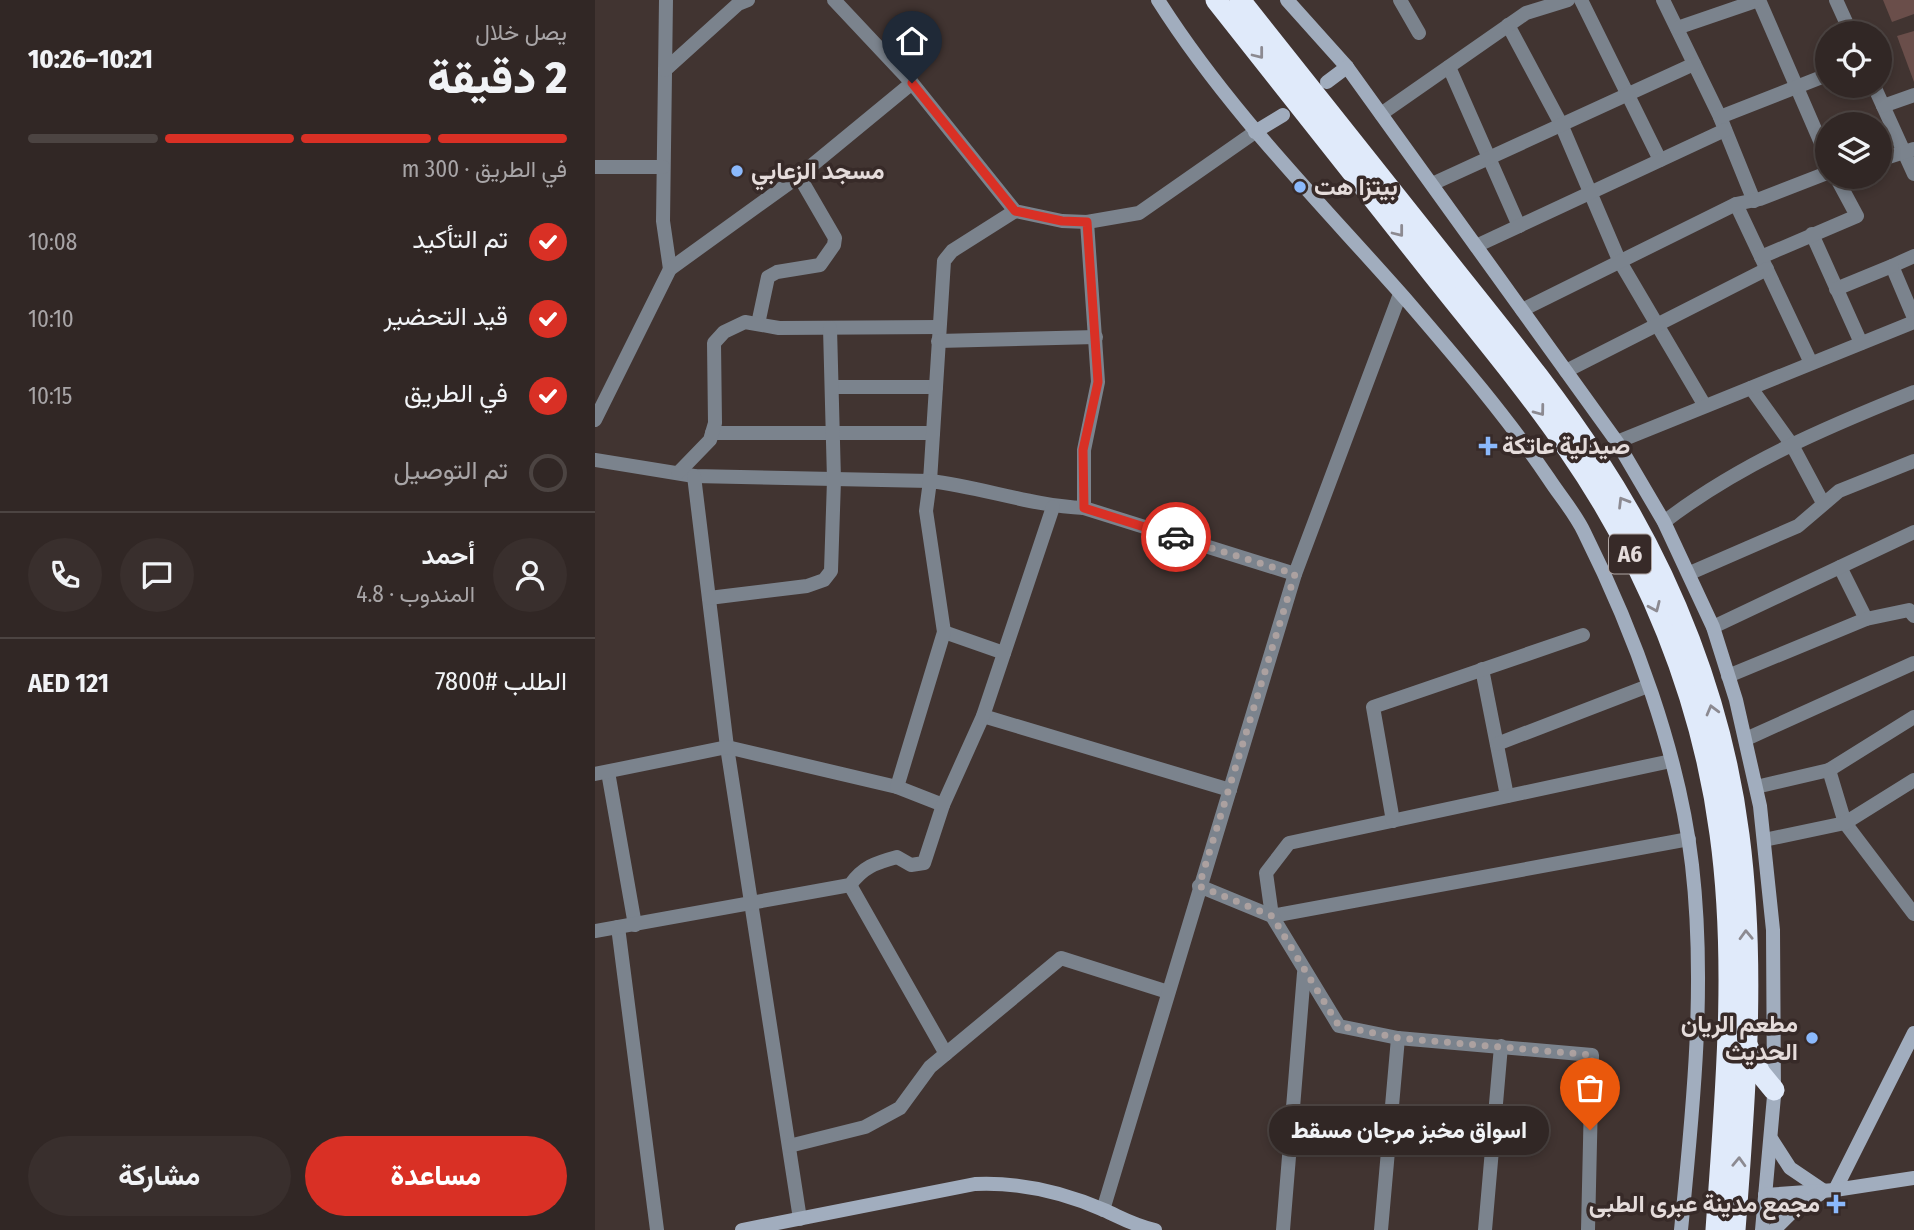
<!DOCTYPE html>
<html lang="ar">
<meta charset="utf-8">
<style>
body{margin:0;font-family:"Fira Sans Condensed",Vazirmatn,sans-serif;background:#392f2d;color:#f1f3f6;direction:rtl;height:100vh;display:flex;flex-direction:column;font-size:26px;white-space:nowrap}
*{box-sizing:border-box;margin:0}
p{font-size:23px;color:#a8a5a7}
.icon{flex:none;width:38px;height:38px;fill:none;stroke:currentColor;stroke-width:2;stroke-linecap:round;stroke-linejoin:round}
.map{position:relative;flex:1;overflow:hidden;direction:ltr}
.side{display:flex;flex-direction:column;background:#312725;width:595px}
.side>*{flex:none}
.tools{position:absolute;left:1220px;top:21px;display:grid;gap:14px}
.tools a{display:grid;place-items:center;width:77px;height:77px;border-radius:50%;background:#312725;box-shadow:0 4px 10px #0003,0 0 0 2px #4c4442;font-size:35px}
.pin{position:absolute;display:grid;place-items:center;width:60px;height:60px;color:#fff;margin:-72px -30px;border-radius:50% 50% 50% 0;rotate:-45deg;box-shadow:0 0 7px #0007}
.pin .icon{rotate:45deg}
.courier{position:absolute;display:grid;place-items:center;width:70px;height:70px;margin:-35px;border:5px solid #d93025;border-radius:50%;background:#fff;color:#222;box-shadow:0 2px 9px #0007}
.bubble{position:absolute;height:49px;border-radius:24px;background:#312725;box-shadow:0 4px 10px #0003,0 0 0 2px #4c4442;font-size:23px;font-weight:800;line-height:49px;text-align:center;direction:rtl}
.headline em{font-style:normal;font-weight:800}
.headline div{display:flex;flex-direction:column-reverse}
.headline{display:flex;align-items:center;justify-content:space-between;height:119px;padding:0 28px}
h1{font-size:46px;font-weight:800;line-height:52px}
.bar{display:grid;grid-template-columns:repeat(4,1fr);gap:10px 7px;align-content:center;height:84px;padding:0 28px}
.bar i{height:9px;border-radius:5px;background:#4c4442}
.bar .active{background:#d93025}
.bar p{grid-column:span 4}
.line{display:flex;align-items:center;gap:18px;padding:0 28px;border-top:2px solid #4c4442}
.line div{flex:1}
.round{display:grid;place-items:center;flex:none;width:74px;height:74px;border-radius:37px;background:#392f2d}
ol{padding:0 28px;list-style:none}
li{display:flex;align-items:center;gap:21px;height:77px}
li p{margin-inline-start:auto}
li .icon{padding:7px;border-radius:50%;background:#d93025;color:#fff;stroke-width:4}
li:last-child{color:#a8a5a7}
li i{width:38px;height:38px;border:4px solid #4c4442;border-radius:50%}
.action{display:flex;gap:14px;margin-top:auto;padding:14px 28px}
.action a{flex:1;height:80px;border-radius:42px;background:#d93025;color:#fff;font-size:28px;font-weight:800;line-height:80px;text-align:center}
.action a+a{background:#392f2d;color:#f1f3f6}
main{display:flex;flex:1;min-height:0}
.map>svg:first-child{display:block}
.green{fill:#6a4e4a}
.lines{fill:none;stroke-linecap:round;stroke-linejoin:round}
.street{stroke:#7b838d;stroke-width:14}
.secondary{stroke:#a1adbe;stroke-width:14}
.highway{stroke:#e0eafa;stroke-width:21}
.oneway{stroke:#8c8a91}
.done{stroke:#aca1a0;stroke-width:7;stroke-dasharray:0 12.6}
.route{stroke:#d93025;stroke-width:9}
.poi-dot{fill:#8bb9fc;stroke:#372a28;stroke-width:2.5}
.labels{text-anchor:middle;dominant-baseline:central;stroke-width:7;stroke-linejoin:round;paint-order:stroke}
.shield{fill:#372a28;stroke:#b1a7a5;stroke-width:2}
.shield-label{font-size:23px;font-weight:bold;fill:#e5dcdb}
.poi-label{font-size:24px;font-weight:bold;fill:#e5dcdb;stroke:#372a28;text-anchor:start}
</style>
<main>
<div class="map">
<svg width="1319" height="1230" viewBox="0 0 1319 1230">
<rect width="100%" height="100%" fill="#413431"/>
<g class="green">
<polygon points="1288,0 1319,0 1319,14 1297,22"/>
<polygon points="1319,31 1319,82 1302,36"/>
</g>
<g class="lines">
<g class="street">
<polyline points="71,0 68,221 75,269"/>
<polyline points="239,0 317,83"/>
<polyline points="805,0 824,33"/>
<polyline points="986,0 1065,160"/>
<polyline points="1068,0 1125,117 1159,201"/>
<polyline points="1164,0 1232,157"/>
<polyline points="1241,0 1256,33"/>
<polyline points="913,25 966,124 1024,260 1110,406"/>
<polyline points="1082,28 1164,0"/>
<polyline points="854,67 924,226"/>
<polyline points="70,70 143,4 153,0"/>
<polyline points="1279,86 1319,174"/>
<polyline points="1288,106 1319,95"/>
<polyline points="786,114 931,13 973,0"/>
<polyline points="1125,117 1232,75"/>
<polyline points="1284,160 1319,149"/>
<polyline points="0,167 68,167"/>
<polyline points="837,184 1099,64"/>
<polyline points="1141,204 1216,363"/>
<polyline points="1217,234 1266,343"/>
<polyline points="881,246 1130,130"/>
<polyline points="1319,256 1297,266 1319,318"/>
<polyline points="1166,257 1262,216 1241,177"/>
<polyline points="1241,289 1297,266"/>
<polyline points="927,310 1141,204 1165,199 1232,173"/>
<polyline points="163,324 173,277 182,272 225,265 239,245 240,238 204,176"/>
<polyline points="343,341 501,337"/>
<polyline points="971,371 1172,269"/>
<polyline points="237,387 341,387"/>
<polyline points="1156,388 1197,445 1228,503"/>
<polyline points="0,420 75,269 204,176 317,83 420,211 467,221 492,222 544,213 660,132"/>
<polyline points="117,433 338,433"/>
<polyline points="1022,442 1319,322"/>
<polyline points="0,460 99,476 335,481 349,261 357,251 420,211"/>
<polyline points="83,473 115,440 120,423 119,343 129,332 150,322 184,328 344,327"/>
<polyline points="99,476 132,747 205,1219"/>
<polyline points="489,508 489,450 503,382 492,222"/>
<path d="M1069 522C1144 464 1232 427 1319 392"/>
<polyline points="1245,567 1271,619"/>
<polyline points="1095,573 1203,526 1244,491 1319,461"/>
<polyline points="114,598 212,586 229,580 236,571 239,480 235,328"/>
<polyline points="1118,627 1319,532"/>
<polyline points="349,632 409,653"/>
<polyline points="887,669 912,796"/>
<polyline points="1133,676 1271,619 1314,610 1319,616"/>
<polyline points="388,716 635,790"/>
<polyline points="1151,739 1319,663"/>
<polyline points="902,744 1053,686"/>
<polyline points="1076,761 694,843 671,873 677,916 1094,839"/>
<polyline points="1234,770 1319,717"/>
<polyline points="13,772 40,925"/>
<polyline points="0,774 132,747 302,787 348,805"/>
<path d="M302 787 349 632 331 511 335 481C387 487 437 506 489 508L700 574"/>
<polyline points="1161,787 1234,770 1250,823 1319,914"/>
<polyline points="798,821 778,707 988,635"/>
<polyline points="1169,840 1250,823 1319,780"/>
<polyline points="255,885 351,1054"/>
<polyline points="604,886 677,916 744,1026 803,1038 997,1055 993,1230"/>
<polyline points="23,927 62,1230"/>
<path d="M0 931 255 885C268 867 280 863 302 857L316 865 329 863 348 805 388 716 458 507"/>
<polyline points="194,1146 270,1127 305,1108 335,1067 466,958 573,992"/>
<polyline points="508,1210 700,574 805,294"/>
<polyline points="688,1230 709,973"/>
<polyline points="786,1230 803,1038"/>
<polyline points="890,1230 906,1046"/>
</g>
<g class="secondary">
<path d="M563 0C634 112 727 204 814 303 863 360 912 417 954 479 965 496 980 513 989 532 1039 632 1084 753 1097 865 1111 985 1098 1110 1086 1230"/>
<polyline points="692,0 752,67 1022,442 1069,522 1118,627 1141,700 1165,806 1178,930 1179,1096 1167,1230"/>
<polyline points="732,82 752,67"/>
<polyline points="660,132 688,115"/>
<polyline points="1177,1140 1195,1168 1229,1191"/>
<polyline points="1240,1190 1319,1033"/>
<polyline points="1170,1195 1240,1190 1319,1178"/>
<path d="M147 1230 380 1184C424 1182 468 1192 509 1210 527 1218 540 1226 560 1230"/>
<polyline points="1179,1230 1195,1214 1225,1194"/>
</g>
<g class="highway">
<path d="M621 0C693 91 765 182 837 273 883 331 931 388 973 449 1052 563 1107 697 1125 834 1143 964 1130 1100 1121 1230"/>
<path d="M645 0C715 89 786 178 857 267 907 330 959 393 1003 461 1076 572 1127 702 1144 835 1161 965 1150 1100 1140 1230"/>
<polyline points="1152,1045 1165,1073 1179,1090"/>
</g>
</g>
<defs><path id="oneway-chevron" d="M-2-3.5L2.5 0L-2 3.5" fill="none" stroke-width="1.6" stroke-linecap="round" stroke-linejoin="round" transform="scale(1.75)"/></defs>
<g class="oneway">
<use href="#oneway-chevron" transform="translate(664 54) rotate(52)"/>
<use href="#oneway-chevron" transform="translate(804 232) rotate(52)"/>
<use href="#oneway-chevron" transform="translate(945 411) rotate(53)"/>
<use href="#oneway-chevron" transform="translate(1028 502) rotate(-121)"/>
<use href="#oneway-chevron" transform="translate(1060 607) rotate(66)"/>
<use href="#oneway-chevron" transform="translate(1117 710) rotate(-105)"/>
<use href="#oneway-chevron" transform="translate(1151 935) rotate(-92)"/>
<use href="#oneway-chevron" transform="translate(1144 1162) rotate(-88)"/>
</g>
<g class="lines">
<polyline class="done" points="581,537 700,574 604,886 677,916 744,1026 803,1038 997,1055 995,1130"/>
<polyline class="route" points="317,83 420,211 467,221 492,222 503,382 488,450 489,508 581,537"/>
</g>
<g class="poi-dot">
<circle cx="142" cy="171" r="7"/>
<circle cx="705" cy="187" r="7"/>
<path d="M889.5 435.5h7v7h7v7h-7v7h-7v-7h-7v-7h7z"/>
<circle cx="1217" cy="1038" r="7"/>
<path d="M1237.5 1193.5h7v7h7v7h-7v7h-7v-7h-7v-7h7z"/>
</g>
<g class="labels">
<rect class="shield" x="1014" y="534.5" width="42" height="39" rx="5"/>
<g class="shield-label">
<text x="1035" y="554">A6</text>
</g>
<g class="poi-label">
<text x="156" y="171">مسجد الزعابي</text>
<text x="719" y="187">بيتزا هت</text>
<text x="907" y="446">صيدلية عاتكة</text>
<text x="1203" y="1024" text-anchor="end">مطعم الريان<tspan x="1203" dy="28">الحديث</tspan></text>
<text x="1225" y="1204" text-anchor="end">مجمع مدينة عبرى الطبى</text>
</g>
</g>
</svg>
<div class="tools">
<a><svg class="icon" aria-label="locate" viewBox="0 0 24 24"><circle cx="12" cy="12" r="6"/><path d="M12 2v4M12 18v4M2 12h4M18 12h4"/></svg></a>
<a><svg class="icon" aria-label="layers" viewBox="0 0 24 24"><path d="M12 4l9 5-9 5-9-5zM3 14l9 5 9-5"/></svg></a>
</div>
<div class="pin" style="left:995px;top:1130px;background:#ea580c"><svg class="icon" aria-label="bag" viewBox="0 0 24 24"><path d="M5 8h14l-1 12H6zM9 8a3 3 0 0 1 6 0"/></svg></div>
<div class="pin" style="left:317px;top:83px;background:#1f2937"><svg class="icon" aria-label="home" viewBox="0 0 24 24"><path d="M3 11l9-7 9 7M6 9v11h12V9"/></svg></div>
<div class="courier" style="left:581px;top:537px"><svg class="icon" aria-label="car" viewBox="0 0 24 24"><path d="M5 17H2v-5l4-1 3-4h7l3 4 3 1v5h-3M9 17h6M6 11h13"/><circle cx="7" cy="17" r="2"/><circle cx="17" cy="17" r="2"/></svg></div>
<div class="bubble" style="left:674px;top:1106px;width:280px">اسواق مخبز مرجان مسقط</div>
</div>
<section class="side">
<div class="headline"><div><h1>2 دقيقة</h1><p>يصل خلال</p></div><em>10:21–10:26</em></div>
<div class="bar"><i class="active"></i><i class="active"></i><i class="active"></i><i></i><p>في الطريق · 300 m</p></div>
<ol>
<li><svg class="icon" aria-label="check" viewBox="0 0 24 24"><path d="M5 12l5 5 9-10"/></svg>تم التأكيد<p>10:08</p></li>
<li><svg class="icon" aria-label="check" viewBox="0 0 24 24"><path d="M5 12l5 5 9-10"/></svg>قيد التحضير<p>10:10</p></li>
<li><svg class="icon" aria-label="check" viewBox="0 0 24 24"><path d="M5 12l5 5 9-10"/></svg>في الطريق<p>10:15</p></li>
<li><i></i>تم التوصيل</li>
</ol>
<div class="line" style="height:126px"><a class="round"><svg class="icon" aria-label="person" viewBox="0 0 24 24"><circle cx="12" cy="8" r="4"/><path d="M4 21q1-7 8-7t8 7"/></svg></a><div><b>أحمد</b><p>المندوب · 4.8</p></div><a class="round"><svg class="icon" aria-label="chat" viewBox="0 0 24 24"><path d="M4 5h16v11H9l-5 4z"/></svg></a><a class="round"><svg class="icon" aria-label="phone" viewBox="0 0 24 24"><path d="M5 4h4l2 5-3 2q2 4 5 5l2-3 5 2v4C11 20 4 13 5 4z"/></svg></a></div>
<div class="line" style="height:91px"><div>الطلب #7800</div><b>AED 121</b></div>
<div class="action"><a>مساعدة</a><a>مشاركة</a></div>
</section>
</main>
